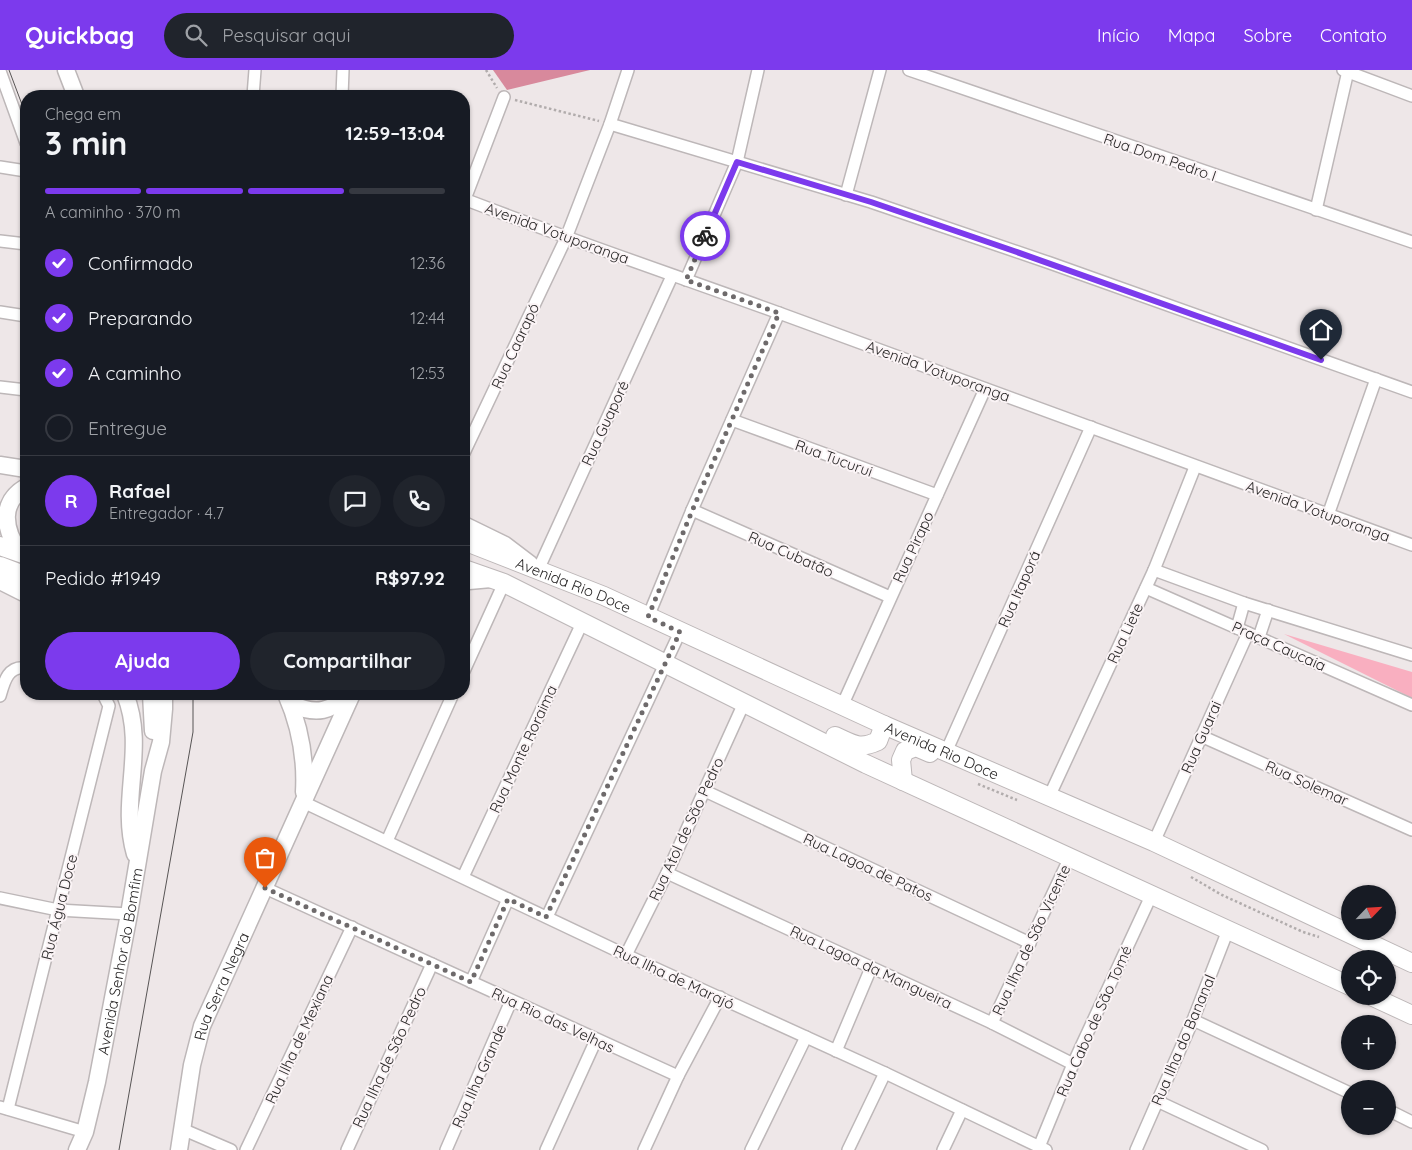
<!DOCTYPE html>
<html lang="pt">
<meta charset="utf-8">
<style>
body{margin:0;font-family:Quicksand,sans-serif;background:#20242c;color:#f1f3f6;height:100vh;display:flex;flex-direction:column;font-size:19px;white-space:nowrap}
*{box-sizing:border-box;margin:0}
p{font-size:16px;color:#9ea1a6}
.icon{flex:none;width:28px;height:28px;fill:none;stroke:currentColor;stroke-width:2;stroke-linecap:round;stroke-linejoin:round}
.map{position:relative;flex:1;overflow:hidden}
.panel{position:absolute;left:20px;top:20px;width:450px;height:610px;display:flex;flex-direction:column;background:#171b24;border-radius:20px;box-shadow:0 1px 4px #0004}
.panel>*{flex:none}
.needle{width:32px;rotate:65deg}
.tools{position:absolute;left:1341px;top:815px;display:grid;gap:10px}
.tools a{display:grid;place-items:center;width:55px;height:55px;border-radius:50%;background:#171b24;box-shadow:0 1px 4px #0004;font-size:25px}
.pin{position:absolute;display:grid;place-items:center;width:42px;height:42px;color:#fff;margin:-51px -21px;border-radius:50% 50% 50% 0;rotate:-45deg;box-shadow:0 0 5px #0007}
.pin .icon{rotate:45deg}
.courier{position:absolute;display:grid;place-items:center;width:50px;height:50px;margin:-25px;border:4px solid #7c3aed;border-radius:50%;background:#fff;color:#222;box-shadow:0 1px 6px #0007}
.summary em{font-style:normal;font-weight:800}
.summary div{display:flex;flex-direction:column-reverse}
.summary{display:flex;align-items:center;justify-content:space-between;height:85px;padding:0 25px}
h1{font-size:32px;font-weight:800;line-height:38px}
.bar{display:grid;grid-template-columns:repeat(4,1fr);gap:8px 5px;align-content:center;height:60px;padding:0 25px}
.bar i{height:6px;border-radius:4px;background:#363941}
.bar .active{background:#7c3aed}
.bar p{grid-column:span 4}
.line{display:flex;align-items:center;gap:12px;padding:0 25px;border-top:1px solid #363941}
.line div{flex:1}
.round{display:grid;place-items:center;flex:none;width:52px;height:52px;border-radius:26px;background:#20242c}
ol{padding:0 25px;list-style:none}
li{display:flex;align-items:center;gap:15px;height:55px}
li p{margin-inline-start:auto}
li .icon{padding:5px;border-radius:50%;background:#7c3aed;color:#fff;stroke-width:4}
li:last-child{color:#9ea1a6}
li i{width:28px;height:28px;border:2px solid #363941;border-radius:50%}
.cta{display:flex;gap:10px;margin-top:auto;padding:10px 25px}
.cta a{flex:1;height:58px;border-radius:30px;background:#7c3aed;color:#fff;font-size:20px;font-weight:800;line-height:58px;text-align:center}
.cta a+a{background:#20242c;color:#f1f3f6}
header{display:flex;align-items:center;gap:30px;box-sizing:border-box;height:70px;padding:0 25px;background:#7c3aed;color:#fff}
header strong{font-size:24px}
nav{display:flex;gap:28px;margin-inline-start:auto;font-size:18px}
.search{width:350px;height:45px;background:#20242c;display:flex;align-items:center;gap:12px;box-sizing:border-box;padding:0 18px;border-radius:28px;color:#9ea1a6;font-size:19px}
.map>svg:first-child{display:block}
.green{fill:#f9afc0}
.water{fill:#d8899c}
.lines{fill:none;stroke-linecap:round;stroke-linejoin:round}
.minor-casing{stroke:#bdb7b8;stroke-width:14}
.secondary-casing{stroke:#bdb7b8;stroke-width:19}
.primary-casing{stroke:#bdb7b8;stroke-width:20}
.path{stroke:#b1acac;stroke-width:2.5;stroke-dasharray:2.5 2.5;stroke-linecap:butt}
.minor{stroke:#fff;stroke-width:11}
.secondary{stroke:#fff;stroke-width:16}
.primary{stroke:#fff;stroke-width:18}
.tram{stroke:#575454;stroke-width:1}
.done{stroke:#6e6a6b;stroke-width:5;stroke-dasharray:0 9}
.route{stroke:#7c3aed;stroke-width:6}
.labels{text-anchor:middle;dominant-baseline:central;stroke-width:4;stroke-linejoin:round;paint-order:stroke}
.street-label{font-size:15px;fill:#292727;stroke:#fbf4f6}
</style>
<header>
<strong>Quickbag</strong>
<div class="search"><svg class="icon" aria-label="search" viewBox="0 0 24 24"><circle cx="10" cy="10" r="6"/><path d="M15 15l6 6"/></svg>Pesquisar aqui</div>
<nav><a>Início</a><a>Mapa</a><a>Sobre</a><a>Contato</a></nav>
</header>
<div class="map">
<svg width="1412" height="1080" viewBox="0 0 1412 1080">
<rect width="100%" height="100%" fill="#eee7e8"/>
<polygon class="green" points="1284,564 1412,602 1412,628"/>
<polygon class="water" points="493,0 590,0 507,20"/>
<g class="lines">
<g class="minor-casing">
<g id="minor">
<polyline points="909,0 1412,172"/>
<polyline points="1343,0 1412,26"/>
<polyline points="0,1 26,73"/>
<polyline points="253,26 255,0"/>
<polyline points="342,26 343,0"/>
<polyline points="610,54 871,132 1050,193 1412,322"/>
<polyline points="0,97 26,101"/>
<polyline points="846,125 880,0"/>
<path d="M464 129C568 169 674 205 779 243 990 319 1200 399 1412 475"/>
<polyline points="465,129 504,27"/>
<polyline points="1316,140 1348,1"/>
<polyline points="0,171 26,174"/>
<polyline points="686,210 737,92 758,0"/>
<polyline points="0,242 26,246"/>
<polyline points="0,317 26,320"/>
<polyline points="732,350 937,425"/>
<polyline points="464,383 566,168 610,54 628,0"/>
<polyline points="692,440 890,527"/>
<polyline points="1328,445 1376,309"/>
<polyline points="538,500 672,206"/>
<polyline points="1154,500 1244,533 1412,585"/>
<polyline points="1146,518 1412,635"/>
<polyline points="648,547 692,440 779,243"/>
<polyline points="1237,558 1244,533"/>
<polyline points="1259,567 1268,540"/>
<polyline points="464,601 504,513"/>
<path d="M0 626C4 612 8 595 26 598"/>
<polyline points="842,636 985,319"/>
<polyline points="1201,666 1412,760"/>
<polyline points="946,682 1091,357"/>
<polyline points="705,721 1030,873"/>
<polyline points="1049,727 1154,500 1195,397"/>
<polyline points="303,732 626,885 885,1003 1046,1080"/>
<polyline points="387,771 453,624"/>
<polyline points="1154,772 1248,563"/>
<polyline points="667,803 992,953 1073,994"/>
<polyline points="463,807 583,551"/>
<polyline points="265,818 678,1006"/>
<polyline points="0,828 58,840 129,844"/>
<polyline points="547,847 680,562"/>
<polyline points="626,885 667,803 744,633"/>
<polyline points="471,912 508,829"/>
<polyline points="1193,950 1350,1023"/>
<polyline points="992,953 1070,787"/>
<polyline points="836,981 871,898"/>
<polyline points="1157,1031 1262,1080"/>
<polyline points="0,1037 85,1062"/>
<polyline points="8,1039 109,636 103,624"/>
<polyline points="1388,1040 1412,1052"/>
<polyline points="182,1059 231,1080"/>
<polyline points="1039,1077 1073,994 1151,826"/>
<polyline points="246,1080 352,857"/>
<polyline points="347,1080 432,894"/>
<polyline points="446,1080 511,931"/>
<polyline points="546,1080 596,970"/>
<polyline points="644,1080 678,1006 720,927"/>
<polyline points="751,1080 806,967"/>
<polyline points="848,1080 885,1003"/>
<polyline points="943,1080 962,1040"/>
<polyline points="1136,1080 1193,950 1228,860"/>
</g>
</g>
<g class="secondary-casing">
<g id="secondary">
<polyline points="66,0 76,26"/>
<polyline points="0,395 26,399"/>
<polyline points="464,455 505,475 530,494"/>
<path d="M20 483C3 458 0 432 26 417"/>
<polyline points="464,509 469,511 491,509"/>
<polyline points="0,511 26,524"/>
<path d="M125 624C147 679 119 729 135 784"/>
<polyline points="151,624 153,661"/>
<path d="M286 624C300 656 306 687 304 722"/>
<path d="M291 634C317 646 330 641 352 624"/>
<path id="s1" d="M77 1080 85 1062 97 1012 129 844 153 701 161 672 164 639V624"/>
<path id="s2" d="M179 1080 192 995 202 956 352 624"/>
</g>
</g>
<g class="primary-casing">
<g id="primary">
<path id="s3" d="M464 471 604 526 884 655 1154 772 1412 893"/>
<polyline points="0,476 26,485"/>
<polyline points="0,496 26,506"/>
<polyline points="464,499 504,513 866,694 1350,916"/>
<path d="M835 666C853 674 859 680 878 671L884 655"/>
<polyline points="903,711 901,690 905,681 916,677 930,683"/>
<polyline points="1371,926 1412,945"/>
</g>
</g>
<g class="path">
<polyline points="486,0 497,18"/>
<polyline points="515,30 599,51"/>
<polyline points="978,714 1017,730"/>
<polyline points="1191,807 1222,825 1303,862 1319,867"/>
</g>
<use href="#minor" class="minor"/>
<use href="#secondary" class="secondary"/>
<use href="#primary" class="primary"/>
<g class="tram">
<polyline points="9,0 26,45"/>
<polyline points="119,1080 193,662 193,624"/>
</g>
</g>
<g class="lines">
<polyline class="done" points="265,818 471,912 508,829 546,847 680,562 648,547 700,422 779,243 686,210 705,166"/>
<polyline class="route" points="705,166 737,92 871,132 1014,181 1321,290"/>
</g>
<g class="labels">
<g class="street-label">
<text transform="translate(1160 87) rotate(19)">Rua Dom Pedro I</text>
<text transform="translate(557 163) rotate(20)">Avenida Votuporanga</text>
<text transform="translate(515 276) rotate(-65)">Rua Caarapó</text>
<text transform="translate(938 301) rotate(20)">Avenida Votuporanga</text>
<text transform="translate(605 353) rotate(-65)">Rua Guaporé</text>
<text transform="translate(834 388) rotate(20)">Rua Tucurui</text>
<text transform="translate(1318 441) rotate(20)">Avenida Votuporanga</text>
<text transform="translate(913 477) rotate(-65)">Rua Pirapo</text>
<text transform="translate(791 484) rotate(24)">Rua Cubatão</text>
<text stroke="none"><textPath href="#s3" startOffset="118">Avenida Rio Doce</textPath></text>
<text transform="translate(1019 519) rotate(-66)">Rua Itaporá</text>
<text transform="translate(1125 563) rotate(-65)">Rua Liete</text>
<text transform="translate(1279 576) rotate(24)">Praça Caucaia</text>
<text transform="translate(1201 667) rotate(-66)">Rua Guarai</text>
<text transform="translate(523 679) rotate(-65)">Rua Monte Roraima</text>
<text stroke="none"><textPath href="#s3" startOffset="522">Avenida Rio Doce</textPath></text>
<text transform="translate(1307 713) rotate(24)">Rua Solemar</text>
<text transform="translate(686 759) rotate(-65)">Rua Atol de São Pedro</text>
<text transform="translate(868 797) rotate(25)">Rua Lagoa de Patos</text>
<text transform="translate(59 837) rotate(-76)">Rua Água Doce</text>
<text transform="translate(1031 870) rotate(-65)">Rua Ilha de São Vicente</text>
<text stroke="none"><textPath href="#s1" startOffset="194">Avenida Senhor do Bomfim</textPath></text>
<text transform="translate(871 897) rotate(25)">Rua Lagoa da Mangueira</text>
<text transform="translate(674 907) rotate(25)">Rua Ilha de Marajó</text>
<text stroke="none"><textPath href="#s2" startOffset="170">Rua Serra Negra</textPath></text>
<text transform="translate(553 950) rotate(25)">Rua Rio das Velhas</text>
<text transform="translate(1094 951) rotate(-66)">Rua Cabo de São Tomé</text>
<text transform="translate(299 969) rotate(-65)">Rua Ilha de Mexiana</text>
<text transform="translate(1183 970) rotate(-67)">Rua Ilha do Bananal</text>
<text transform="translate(389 987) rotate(-65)">Rua Ilha de São Pedro</text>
<text transform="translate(479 1006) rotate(-66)">Rua Ilha Grande</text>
</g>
</g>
</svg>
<div class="tools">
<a><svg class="needle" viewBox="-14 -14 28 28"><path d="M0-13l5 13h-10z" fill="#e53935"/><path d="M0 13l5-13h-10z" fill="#9ea1a6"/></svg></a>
<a><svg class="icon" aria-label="locate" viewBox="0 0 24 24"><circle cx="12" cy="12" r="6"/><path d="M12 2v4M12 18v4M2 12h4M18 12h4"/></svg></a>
<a>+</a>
<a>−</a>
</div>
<div class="pin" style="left:265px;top:818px;background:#ea580c"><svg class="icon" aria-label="bag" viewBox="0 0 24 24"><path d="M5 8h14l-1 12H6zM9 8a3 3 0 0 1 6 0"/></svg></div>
<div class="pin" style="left:1321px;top:290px;background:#1f2937"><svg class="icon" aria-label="home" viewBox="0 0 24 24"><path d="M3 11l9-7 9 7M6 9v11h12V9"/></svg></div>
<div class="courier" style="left:705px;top:166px"><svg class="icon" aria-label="bike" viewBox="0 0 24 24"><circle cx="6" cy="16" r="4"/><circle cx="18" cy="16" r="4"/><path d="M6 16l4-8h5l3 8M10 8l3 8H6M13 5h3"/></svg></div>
<section class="panel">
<div class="summary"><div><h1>3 min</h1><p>Chega em</p></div><em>12:59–13:04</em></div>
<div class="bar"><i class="active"></i><i class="active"></i><i class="active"></i><i></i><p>A caminho · 370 m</p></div>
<ol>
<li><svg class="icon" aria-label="check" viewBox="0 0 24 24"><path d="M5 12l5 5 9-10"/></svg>Confirmado<p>12:36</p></li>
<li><svg class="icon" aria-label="check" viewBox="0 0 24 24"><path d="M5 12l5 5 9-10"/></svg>Preparando<p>12:44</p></li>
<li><svg class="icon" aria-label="check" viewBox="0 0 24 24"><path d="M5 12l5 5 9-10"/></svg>A caminho<p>12:53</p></li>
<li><i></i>Entregue</li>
</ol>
<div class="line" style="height:90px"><b class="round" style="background:#7c3aed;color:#fff">R</b><div><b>Rafael</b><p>Entregador · 4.7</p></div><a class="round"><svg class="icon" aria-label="chat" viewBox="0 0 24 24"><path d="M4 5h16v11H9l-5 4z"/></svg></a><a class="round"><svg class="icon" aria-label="phone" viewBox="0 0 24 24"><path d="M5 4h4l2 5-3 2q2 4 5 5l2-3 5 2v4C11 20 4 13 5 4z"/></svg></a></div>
<div class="line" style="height:65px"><div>Pedido #1949</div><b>R$97.92</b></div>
<div class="cta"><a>Ajuda</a><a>Compartilhar</a></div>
</section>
</div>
